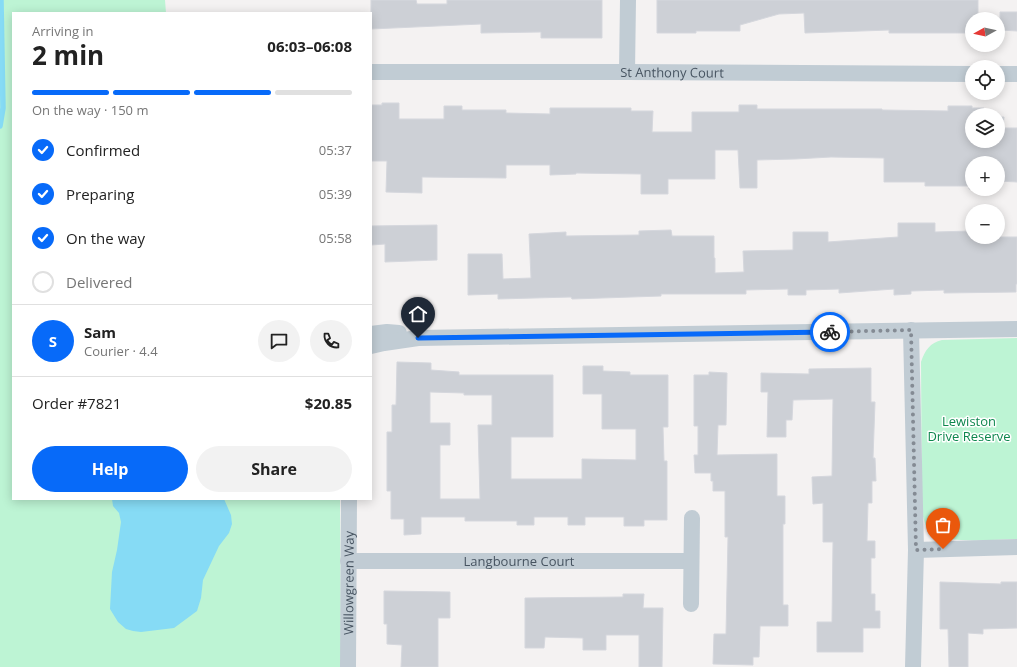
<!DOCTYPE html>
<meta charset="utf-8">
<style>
body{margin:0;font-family:"Open Sans",sans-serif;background:#f2f2f2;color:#222;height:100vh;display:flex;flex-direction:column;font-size:15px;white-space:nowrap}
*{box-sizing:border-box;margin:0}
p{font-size:13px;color:#767676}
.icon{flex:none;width:22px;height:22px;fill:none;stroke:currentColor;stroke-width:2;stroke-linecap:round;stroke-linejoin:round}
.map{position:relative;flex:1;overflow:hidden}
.drawer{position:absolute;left:12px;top:12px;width:360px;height:488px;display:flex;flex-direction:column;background:#fff;border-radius:0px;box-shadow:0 2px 10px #0003}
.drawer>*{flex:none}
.needle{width:26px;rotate:262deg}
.buttons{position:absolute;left:965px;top:12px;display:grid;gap:8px}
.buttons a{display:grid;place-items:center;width:40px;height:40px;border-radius:50%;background:#fff;box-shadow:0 2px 10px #0003;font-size:20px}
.pin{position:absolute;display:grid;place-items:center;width:34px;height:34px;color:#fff;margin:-41px -17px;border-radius:50% 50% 50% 0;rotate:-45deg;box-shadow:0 0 4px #0007}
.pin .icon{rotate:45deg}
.courier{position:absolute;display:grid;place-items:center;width:40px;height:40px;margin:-20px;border:3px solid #076af9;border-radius:50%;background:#fff;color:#222;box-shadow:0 1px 5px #0007}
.overview em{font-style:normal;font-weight:700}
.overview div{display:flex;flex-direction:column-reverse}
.overview{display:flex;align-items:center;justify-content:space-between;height:68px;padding:0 20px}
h1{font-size:26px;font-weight:700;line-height:30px}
.bar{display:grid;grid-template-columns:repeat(4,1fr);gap:6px 4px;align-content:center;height:48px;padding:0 20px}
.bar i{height:5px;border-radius:3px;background:#e0e0e0}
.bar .on{background:#076af9}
.bar p{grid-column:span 4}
.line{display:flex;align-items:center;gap:10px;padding:0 20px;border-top:1px solid #e0e0e0}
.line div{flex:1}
.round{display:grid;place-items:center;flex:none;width:42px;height:42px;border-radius:21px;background:#f2f2f2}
ol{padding:0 20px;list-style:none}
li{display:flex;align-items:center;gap:12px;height:44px}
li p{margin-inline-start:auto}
li .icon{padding:4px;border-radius:50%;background:#076af9;color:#fff;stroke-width:4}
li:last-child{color:#767676}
li i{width:22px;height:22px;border:2px solid #e0e0e0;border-radius:50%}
.primary-button{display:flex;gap:8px;margin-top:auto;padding:8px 20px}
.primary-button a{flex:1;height:46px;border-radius:24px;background:#076af9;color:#fff;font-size:16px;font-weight:700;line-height:46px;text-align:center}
.primary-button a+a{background:#f2f2f2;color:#222}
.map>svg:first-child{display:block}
.green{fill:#bdf4d4}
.water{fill:#86dbf5}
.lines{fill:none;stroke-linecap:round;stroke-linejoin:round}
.stream{stroke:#86dbf5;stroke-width:5.5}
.building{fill:#cdd0d6;stroke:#d5d7dd;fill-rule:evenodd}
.street{stroke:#c1ccd4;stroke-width:16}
.done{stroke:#848b94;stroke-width:4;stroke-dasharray:0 7.2}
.route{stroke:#076af9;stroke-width:5}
.labels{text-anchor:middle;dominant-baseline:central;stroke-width:3;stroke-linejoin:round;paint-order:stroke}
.street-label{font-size:13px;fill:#475461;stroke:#fff}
.park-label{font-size:13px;fill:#0e874e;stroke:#fff}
</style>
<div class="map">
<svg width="1017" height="667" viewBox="0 0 1017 667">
<rect width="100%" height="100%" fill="#f4f2f2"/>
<g class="green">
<polygon points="0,0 165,0 166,13 13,13 13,499 340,499 341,667 0,667"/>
<path d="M1017 338V539C997 539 946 545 931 532 925 527 924 520 922 513L921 362C925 350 930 343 942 340Z"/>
</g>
<polygon class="water" points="112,499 224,499 231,515 232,524 229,533 219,546 203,580 201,598 197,611 174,628 141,632 133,631 126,629 118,622 110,609 112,572 117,550 121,522 119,513 113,506"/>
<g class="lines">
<polyline class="stream" points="0,126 3,108 1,0"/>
</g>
<g class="building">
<polygon points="371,0 416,0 417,4 447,4 447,0 602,0 602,38 541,38 541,32 481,33 481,24 371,29"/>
<polygon points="657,0 978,0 978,19 972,19 972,33 889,33 889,30 805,33 804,13 779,14 740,25 740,31 696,31 696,33 657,33"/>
<polygon points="1000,12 1017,12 1017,31 1000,30"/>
<polygon points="382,103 399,103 399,119 444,119 444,106 462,106 462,110 506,110 506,113 550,114 550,108 631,108 631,111 653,111 652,132 692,132 692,112 739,112 739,105 757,105 757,109 882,109 882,110 948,111 948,106 972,106 972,108 984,108 983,115 972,115 972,141 998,141 998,117 1004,117 1003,128 1017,128 1017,182 998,181 998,163 972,163 972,189 986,190 969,189 969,186 925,186 925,182 884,182 884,158 831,157 795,159 757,160 757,188 740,188 738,150 715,150 715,179 668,179 668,194 641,194 641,174 576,173 576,174 550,175 550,165 506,165 506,178 422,177 422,193 386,192 387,161 371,161 371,105 382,105"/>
<polygon points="898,223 935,223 935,232 972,231 972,237 1017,237 1017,284 1016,284 1016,292 944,293 944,290 911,291 911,294 894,295 894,289 839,293 839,289 806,290 806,295 788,295 788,289 746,290 746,294 661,294 661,296 572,299 571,297 498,299 498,294 468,295 468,254 502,254 503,279 531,278 529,234 566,232 566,236 639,235 639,231 671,230 672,236 714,236 714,258 715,258 715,273 744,272 743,251 793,250 793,232 828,232 828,242 898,237"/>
<polygon points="437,225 437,260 385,262 385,244 371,245 371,226"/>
<path d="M397 362 431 363V370L459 372V375H553V437H511V479H582V459L636 460V429H602V394H583V366H603V371L630 372V375H668V427H663L664 461H667V520H644V526H624V517H585V525H568V517H534V525H517V521H465V517H421V534L404 535V519H391V491H387V432H392V405H396ZM430 392 464 393V395H492V425H478L480 499H440V445H450V423H430Z"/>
<polygon points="871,368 871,402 875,402 873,458 875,458 876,481 872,481 872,503 868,503 867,541 875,541 875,558 871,558 871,594 875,594 875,611 880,611 880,628 863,628 863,652 817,652 817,622 832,622 833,542 823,542 823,503 813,504 812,477 832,476 833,399 793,400 792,420 786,420 786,437 767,437 768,392 761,392 761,373 809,374 809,369"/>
<polygon points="709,372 727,373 726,425 718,425 717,455 777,454 777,496 785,496 785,524 783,524 783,605 788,605 788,626 760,626 759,657 753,657 753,665 713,664 714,634 726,634 728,537 725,537 725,491 713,491 713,481 711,481 711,473 695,473 694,455 698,455 698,426 694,426 694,375 709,375"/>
<polygon points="940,582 1001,584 1001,582 1017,582 1017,628 983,629 983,634 968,633 968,667 949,667 948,629 940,629"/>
<polygon points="384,591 450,592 450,618 438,618 438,667 401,667 402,645 387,644 387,624 384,624"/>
<polygon points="623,594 644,594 643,608 663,608 662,667 639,667 639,635 606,635 606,650 583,650 583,638 545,637 544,648 525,648 525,598 623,597"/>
</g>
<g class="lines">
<g class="street">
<path id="s1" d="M371 72H627L972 74"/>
<polyline points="627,72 628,0"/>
<polyline points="998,74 1017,74"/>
<polyline points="911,330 916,550 913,667"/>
<polyline points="371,334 387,332 399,333"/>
<polyline points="371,346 384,343 418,338 1017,329"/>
<polyline points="916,550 1017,547"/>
<path id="s2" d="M348 561H690"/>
<polyline points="691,604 692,518"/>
<path id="s3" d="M348 667 349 499"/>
</g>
</g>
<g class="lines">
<polyline class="done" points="830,332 911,330 916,550 943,549"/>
<polyline class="route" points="418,338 830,332"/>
</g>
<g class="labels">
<g class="street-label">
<text stroke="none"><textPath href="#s1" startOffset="301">St Anthony Court</textPath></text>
<text stroke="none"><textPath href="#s2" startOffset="171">Langbourne Court</textPath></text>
<text stroke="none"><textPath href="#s3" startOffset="84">Willowgreen Way</textPath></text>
</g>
<g class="park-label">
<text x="969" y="421">Lewiston<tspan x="969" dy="15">Drive Reserve</tspan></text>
</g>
</g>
</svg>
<div class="buttons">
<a><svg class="needle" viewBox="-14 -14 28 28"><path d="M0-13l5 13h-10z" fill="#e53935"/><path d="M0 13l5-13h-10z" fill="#767676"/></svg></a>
<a><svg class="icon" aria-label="locate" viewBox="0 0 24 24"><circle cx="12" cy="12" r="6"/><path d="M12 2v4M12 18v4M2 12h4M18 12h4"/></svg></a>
<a><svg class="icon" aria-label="layers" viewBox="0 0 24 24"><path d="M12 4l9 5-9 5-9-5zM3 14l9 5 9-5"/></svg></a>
<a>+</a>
<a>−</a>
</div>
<div class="pin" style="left:943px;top:549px;background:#ea580c"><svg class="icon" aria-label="bag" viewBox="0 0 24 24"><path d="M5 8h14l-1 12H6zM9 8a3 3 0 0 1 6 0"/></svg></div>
<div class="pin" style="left:418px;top:338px;background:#1f2937"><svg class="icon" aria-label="home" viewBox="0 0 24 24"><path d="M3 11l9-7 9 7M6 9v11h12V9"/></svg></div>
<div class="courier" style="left:830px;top:332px"><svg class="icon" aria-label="bike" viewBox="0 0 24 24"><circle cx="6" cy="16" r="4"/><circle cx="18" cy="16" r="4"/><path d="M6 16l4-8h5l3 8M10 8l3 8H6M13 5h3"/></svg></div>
<section class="drawer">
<div class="overview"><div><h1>2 min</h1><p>Arriving in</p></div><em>06:03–06:08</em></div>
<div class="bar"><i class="on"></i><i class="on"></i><i class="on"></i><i></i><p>On the way · 150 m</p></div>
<ol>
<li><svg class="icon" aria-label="check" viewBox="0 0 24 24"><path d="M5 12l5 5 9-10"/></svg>Confirmed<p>05:37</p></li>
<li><svg class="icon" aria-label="check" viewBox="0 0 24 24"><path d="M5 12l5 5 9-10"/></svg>Preparing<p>05:39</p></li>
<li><svg class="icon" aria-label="check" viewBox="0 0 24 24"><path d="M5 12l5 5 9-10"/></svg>On the way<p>05:58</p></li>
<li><i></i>Delivered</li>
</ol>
<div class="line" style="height:72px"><b class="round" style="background:#076af9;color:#fff">S</b><div><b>Sam</b><p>Courier · 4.4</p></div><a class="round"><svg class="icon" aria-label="chat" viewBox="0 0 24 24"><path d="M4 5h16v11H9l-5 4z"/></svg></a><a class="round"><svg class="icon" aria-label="phone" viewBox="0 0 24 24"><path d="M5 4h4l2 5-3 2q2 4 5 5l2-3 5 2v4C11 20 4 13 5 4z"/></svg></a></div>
<div class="line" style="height:52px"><div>Order #7821</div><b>$20.85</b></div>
<div class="primary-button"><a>Help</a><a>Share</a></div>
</section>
</div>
